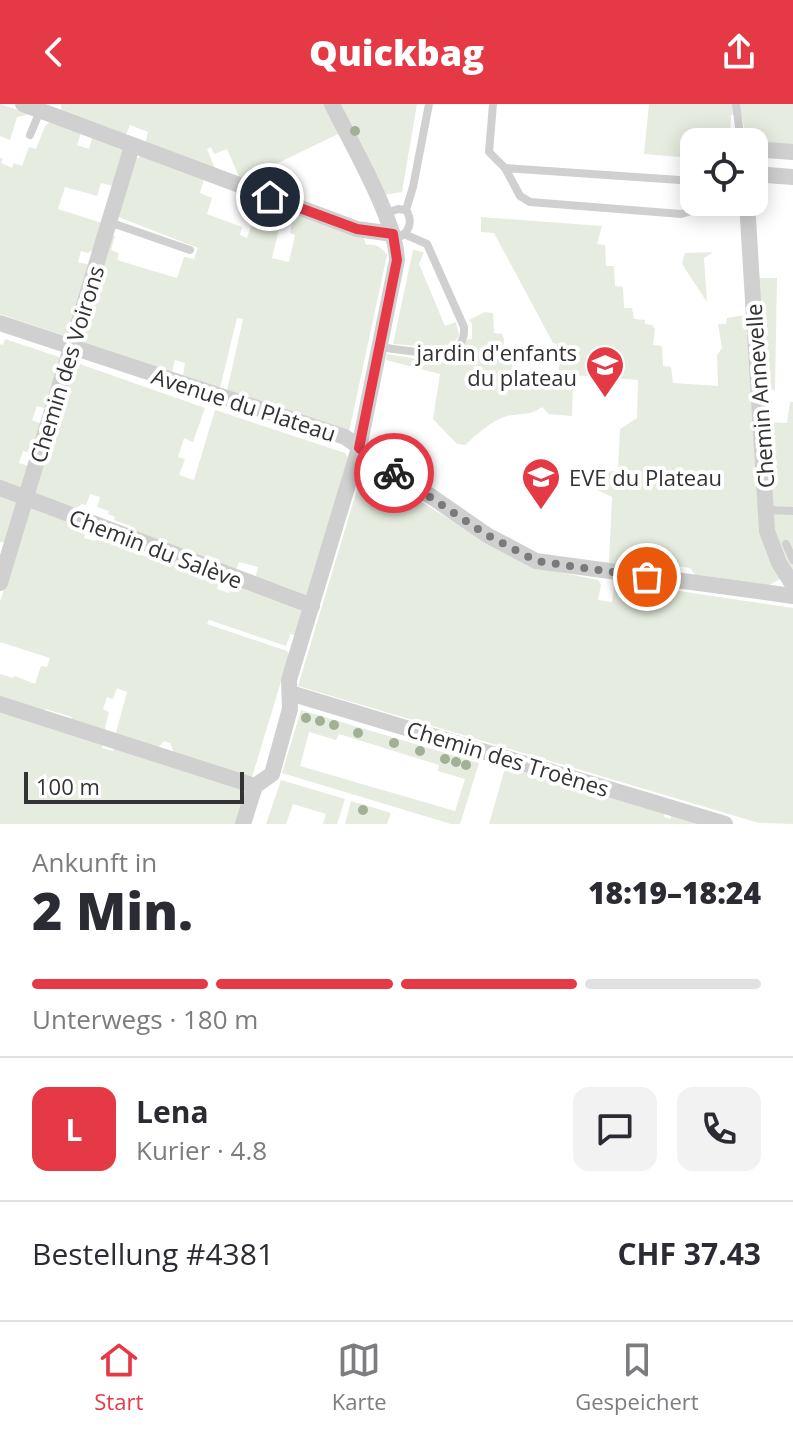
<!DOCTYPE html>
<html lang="de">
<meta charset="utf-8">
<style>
body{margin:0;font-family:"Open Sans",sans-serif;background:#f2f2f3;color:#2b2b33;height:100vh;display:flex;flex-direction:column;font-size:30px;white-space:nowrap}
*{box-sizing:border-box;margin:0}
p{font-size:26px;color:#7c7c81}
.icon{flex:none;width:44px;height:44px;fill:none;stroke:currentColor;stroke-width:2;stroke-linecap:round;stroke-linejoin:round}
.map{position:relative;height:720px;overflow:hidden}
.drawer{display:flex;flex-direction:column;background:#fff;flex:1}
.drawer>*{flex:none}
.controls{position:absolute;left:680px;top:24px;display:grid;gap:16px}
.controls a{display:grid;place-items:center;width:88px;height:88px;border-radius:16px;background:#fff;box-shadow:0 4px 20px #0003;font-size:40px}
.scale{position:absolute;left:24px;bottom:20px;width:220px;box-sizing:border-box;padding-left:8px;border:4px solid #333;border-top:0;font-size:22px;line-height:28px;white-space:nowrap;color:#333;-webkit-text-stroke:6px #fff;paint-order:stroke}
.pin{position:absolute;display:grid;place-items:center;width:68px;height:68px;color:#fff;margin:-34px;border:4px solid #fff;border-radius:50%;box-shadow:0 2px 8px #0007}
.courier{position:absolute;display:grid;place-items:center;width:80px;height:80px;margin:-40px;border:6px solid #e63946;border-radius:50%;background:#fff;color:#222;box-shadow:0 2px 10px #0007}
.overview em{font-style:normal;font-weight:800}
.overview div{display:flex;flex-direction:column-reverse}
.overview{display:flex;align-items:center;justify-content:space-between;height:136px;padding:0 32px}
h1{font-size:52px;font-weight:800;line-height:60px}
.bar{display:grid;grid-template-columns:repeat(4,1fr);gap:12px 8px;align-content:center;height:96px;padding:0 32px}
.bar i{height:10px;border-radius:6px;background:#e1e1e2}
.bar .active{background:#e63946}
.bar p{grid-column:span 4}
.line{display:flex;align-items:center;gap:20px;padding:0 32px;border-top:2px solid #e1e1e2}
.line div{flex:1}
.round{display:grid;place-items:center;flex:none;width:84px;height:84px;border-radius:16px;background:#f2f2f3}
header{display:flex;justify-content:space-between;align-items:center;height:104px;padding:0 32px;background:#e63946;color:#fff;font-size:36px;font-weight:800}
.tab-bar{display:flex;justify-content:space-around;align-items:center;height:112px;border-top:2px solid #e1e1e2;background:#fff;font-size:22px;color:#7c7c81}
.tab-bar a{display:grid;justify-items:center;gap:4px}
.tab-bar .active{color:#e63946}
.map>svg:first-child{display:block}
.green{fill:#e6ecdf;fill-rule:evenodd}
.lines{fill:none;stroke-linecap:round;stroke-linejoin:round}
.service{stroke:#d0d0d0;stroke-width:8}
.minor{stroke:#d0d0d0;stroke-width:16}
.tree{fill:#a2b095}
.done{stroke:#7a7a7a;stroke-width:8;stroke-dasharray:0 14.4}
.route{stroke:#e63946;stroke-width:10}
.labels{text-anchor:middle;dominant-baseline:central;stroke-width:8;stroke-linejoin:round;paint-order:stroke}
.poi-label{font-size:22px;fill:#333;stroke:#fff;text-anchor:end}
.street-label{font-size:22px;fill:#333;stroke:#fff}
</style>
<header><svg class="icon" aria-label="back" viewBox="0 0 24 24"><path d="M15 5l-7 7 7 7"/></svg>Quickbag<svg class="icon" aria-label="share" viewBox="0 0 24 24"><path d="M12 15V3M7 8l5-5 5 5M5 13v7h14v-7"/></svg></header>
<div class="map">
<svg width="793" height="720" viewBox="0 0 793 720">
<rect width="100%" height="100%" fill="#fff"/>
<g class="green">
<polygon points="0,0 30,10 17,13 10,36 0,32"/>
<polygon points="61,0 324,0 338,30 241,77 227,45 214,50 211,43 207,45 216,67 145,40 148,28 130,21 125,33 61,6"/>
<polygon points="337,0 417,0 402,88 382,91"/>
<path d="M649 0H793V43L755 39C744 32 744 21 741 9L731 11 730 31 726 37 694 38V54L644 50Z"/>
<polygon points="50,18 81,29 77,41 89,45 92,34 124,45 113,82 101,79 97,92 65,83 58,105 102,119 94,145 88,149 81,147 78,158 90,161 68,233 0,210 0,54 3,55 1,59 12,64 14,59 22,62 29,43 36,45 45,22"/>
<path d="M141 52 204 75 200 89 212 94 207 110 242 123 240 131 247 134 255 110 267 115 272 96 284 104 272 154 289 158 295 131 290 129 294 108 363 132 366 141C377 140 381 143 387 151L349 328 227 287 243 215 237 214 220 284 183 271 185 259 175 256 172 268 82 238 79 234 111 131 115 132 111 146 119 149 117 156 177 174 184 153 194 155 198 144 116 112 134 56Z"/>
<path d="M481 113 602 122 597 140 605 141 606 162H614L615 182 623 183 624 204H632L634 215 645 216V220L652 221 655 225 653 241 662 242 663 262 671 263 673 279 718 282 717 251 722 244 718 220H726L727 214 757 209 755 174H777L775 286 754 285 757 366 783 473 768 482 696 472 690 464 650 457 642 464 609 459 612 393 595 385 594 368 618 367 620 325 637 314 638 276 573 271 572 312 549 310 542 303C530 313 518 308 504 313 489 319 477 330 465 341L457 340 433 315 440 270 386 256 387 250 436 258 453 256V250L460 247 468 235H472V220L469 216 485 208 493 209 494 229 502 230 504 235 503 250 511 251 513 266 558 270 560 254 556 253 557 240 553 239 494 129 481 128Z"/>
<polygon points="413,146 424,148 419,160 445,222 456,218 459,232 453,240 428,243 393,240"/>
<polygon points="713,148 704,154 707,198 682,160 685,149"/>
<polygon points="5,235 59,253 61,257 47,305 37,302 32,316 42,320 32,349 23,347 19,359 28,362 22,384 0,380 0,240 3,241"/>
<polygon points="74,258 205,304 193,338 184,334 178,353 185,355 179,371 194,376 215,306 345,349 348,354 307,492 255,476 258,463 239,458 235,468 133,431 135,424 114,416 115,413 108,410 109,407 97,403 100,393 90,390 86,401 82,400 74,407 33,389"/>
<polygon points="790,298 793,298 793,469 772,428 768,318 787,319"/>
<polygon points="368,366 528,462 598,476 601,480 598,496 612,498 614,482 619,478 793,504 793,720 759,719 298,582 362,369"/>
<polygon points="0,390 18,399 6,439 0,438"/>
<polygon points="33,403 87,423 84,434 95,437 98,428 136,442 134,449 161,457 163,451 221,473 217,485 229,489 233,479 298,504 302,508 295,531 290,530 286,542 209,516 207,520 287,547 289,551 252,673 175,652 170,639 164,637 156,646 115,632 127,588 117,584 113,595 107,593 103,605 109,608 104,628 71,617 72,613 45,605 43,610 0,597 0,570 13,574 15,572 35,580 41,562 47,563 50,554 0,538 0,498 28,404"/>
<polygon points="0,606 103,639 102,644 113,647 114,643 248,687 238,720 0,720"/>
<path d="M301 606 479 659 460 720H451L282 669ZM309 628 336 636 339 630 439 661 438 667 465 675 455 707 300 662Z"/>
<polygon points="506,661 665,708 664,713 670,715 672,711 702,720 489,720"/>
<polygon points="281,676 345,695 337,720 323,720 326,710 293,700 286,720 266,720"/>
<polygon points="351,697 391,709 387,720 345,720"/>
</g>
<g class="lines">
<g class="service">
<polyline points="493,0 489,48 505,64"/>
<polyline points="736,0 741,38"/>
<polyline points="30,31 40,7"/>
<polyline points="694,77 505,64 520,92 530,98 681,110 695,106 700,98"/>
<polyline points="406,106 413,83 429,0"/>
<path d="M384 110 398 105 406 106C412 115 411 126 401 132"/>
<polyline points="109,118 190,146"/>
<path d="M379 243C398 245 444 255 458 242 464 237 464 230 464 223L427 140 404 130"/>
<polyline points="766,406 793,407"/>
<polyline points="786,440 793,456"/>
</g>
<g class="minor">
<polyline points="23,0 357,125 393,130"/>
<polyline points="754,45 793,48"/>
<polyline points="754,70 793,73"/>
<polyline points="747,98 767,427 779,459 793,481"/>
<polyline points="0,219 345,333 487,431 536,457 793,492"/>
<polyline points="0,384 312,502"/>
<polyline points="0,479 132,42"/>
<polyline points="290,589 725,720"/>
<polyline points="0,600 255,682"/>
<path d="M243 720 255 682 272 670 290 605 289 576 359 344 397 156C396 115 351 40 332 0"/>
</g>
</g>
<g class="tree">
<circle cx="355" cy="27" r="5"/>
<circle cx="306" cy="614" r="5"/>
<circle cx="320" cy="617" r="5"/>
<circle cx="334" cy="621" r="5"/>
<circle cx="358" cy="629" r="5"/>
<circle cx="394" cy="639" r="5"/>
<circle cx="420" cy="647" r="5"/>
<circle cx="445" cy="655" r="5"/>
<circle cx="456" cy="658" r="5"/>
<circle cx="466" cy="661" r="5"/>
<circle cx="363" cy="706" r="5"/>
</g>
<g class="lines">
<polyline class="done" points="394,369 487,431 536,457 647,473"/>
<polyline class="route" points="270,93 357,125 393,130 397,156 359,344 394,369"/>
</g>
<defs>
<g id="school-pin" transform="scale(2)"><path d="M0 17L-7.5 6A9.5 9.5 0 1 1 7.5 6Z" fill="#e63946" stroke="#fff"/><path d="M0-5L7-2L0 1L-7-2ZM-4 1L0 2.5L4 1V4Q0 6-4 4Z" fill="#fff"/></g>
</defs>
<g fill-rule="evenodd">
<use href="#school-pin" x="605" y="261"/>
<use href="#school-pin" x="541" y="373"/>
</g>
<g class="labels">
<g class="poi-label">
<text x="577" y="248">jardin d'enfants<tspan x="577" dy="25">du plateau</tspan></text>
<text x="569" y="373" text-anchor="start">EVE du Plateau</text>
</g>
<g class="street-label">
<text transform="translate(66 260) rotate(-73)">Chemin des Voirons</text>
<text transform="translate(759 292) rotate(-94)">Chemin Annevelle</text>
<text transform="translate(244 300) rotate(18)">Avenue du Plateau</text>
<text transform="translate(156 444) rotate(21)">Chemin du Salève</text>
<text transform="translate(508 654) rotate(17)">Chemin des Troènes</text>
</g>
</g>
</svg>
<div class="controls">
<a><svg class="icon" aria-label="locate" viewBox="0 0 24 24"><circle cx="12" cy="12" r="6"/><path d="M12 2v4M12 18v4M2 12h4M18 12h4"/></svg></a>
</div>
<div class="scale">100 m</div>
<div class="pin" style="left:647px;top:473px;background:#ea580c"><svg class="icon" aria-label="bag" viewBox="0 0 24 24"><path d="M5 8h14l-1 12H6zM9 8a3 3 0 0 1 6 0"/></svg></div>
<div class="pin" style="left:270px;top:93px;background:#1f2937"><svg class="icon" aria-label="home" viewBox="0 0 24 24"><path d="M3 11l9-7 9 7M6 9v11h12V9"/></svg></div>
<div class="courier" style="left:394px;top:369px"><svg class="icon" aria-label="bike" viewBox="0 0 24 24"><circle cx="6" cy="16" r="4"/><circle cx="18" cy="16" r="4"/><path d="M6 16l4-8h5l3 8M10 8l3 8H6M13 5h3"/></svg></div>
</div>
<section class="drawer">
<div class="overview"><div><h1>2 Min.</h1><p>Ankunft in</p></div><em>18:19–18:24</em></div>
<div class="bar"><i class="active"></i><i class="active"></i><i class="active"></i><i></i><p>Unterwegs · 180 m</p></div>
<div class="line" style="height:144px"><b class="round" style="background:#e63946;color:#fff">L</b><div><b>Lena</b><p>Kurier · 4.8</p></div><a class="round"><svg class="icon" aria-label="chat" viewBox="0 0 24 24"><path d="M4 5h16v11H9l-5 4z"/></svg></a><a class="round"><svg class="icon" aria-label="phone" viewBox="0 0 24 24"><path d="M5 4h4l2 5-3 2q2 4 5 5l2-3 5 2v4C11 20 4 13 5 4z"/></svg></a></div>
<div class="line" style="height:104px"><div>Bestellung #4381</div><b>CHF 37.43</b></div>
</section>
<nav class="tab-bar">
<a class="active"><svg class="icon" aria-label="home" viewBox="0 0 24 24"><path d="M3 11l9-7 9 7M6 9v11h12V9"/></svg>Start</a>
<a><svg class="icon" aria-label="map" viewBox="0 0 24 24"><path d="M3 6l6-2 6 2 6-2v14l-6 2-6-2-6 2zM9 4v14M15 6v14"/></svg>Karte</a>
<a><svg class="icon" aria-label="saved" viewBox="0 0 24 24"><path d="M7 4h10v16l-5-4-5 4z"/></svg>Gespeichert</a>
</nav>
